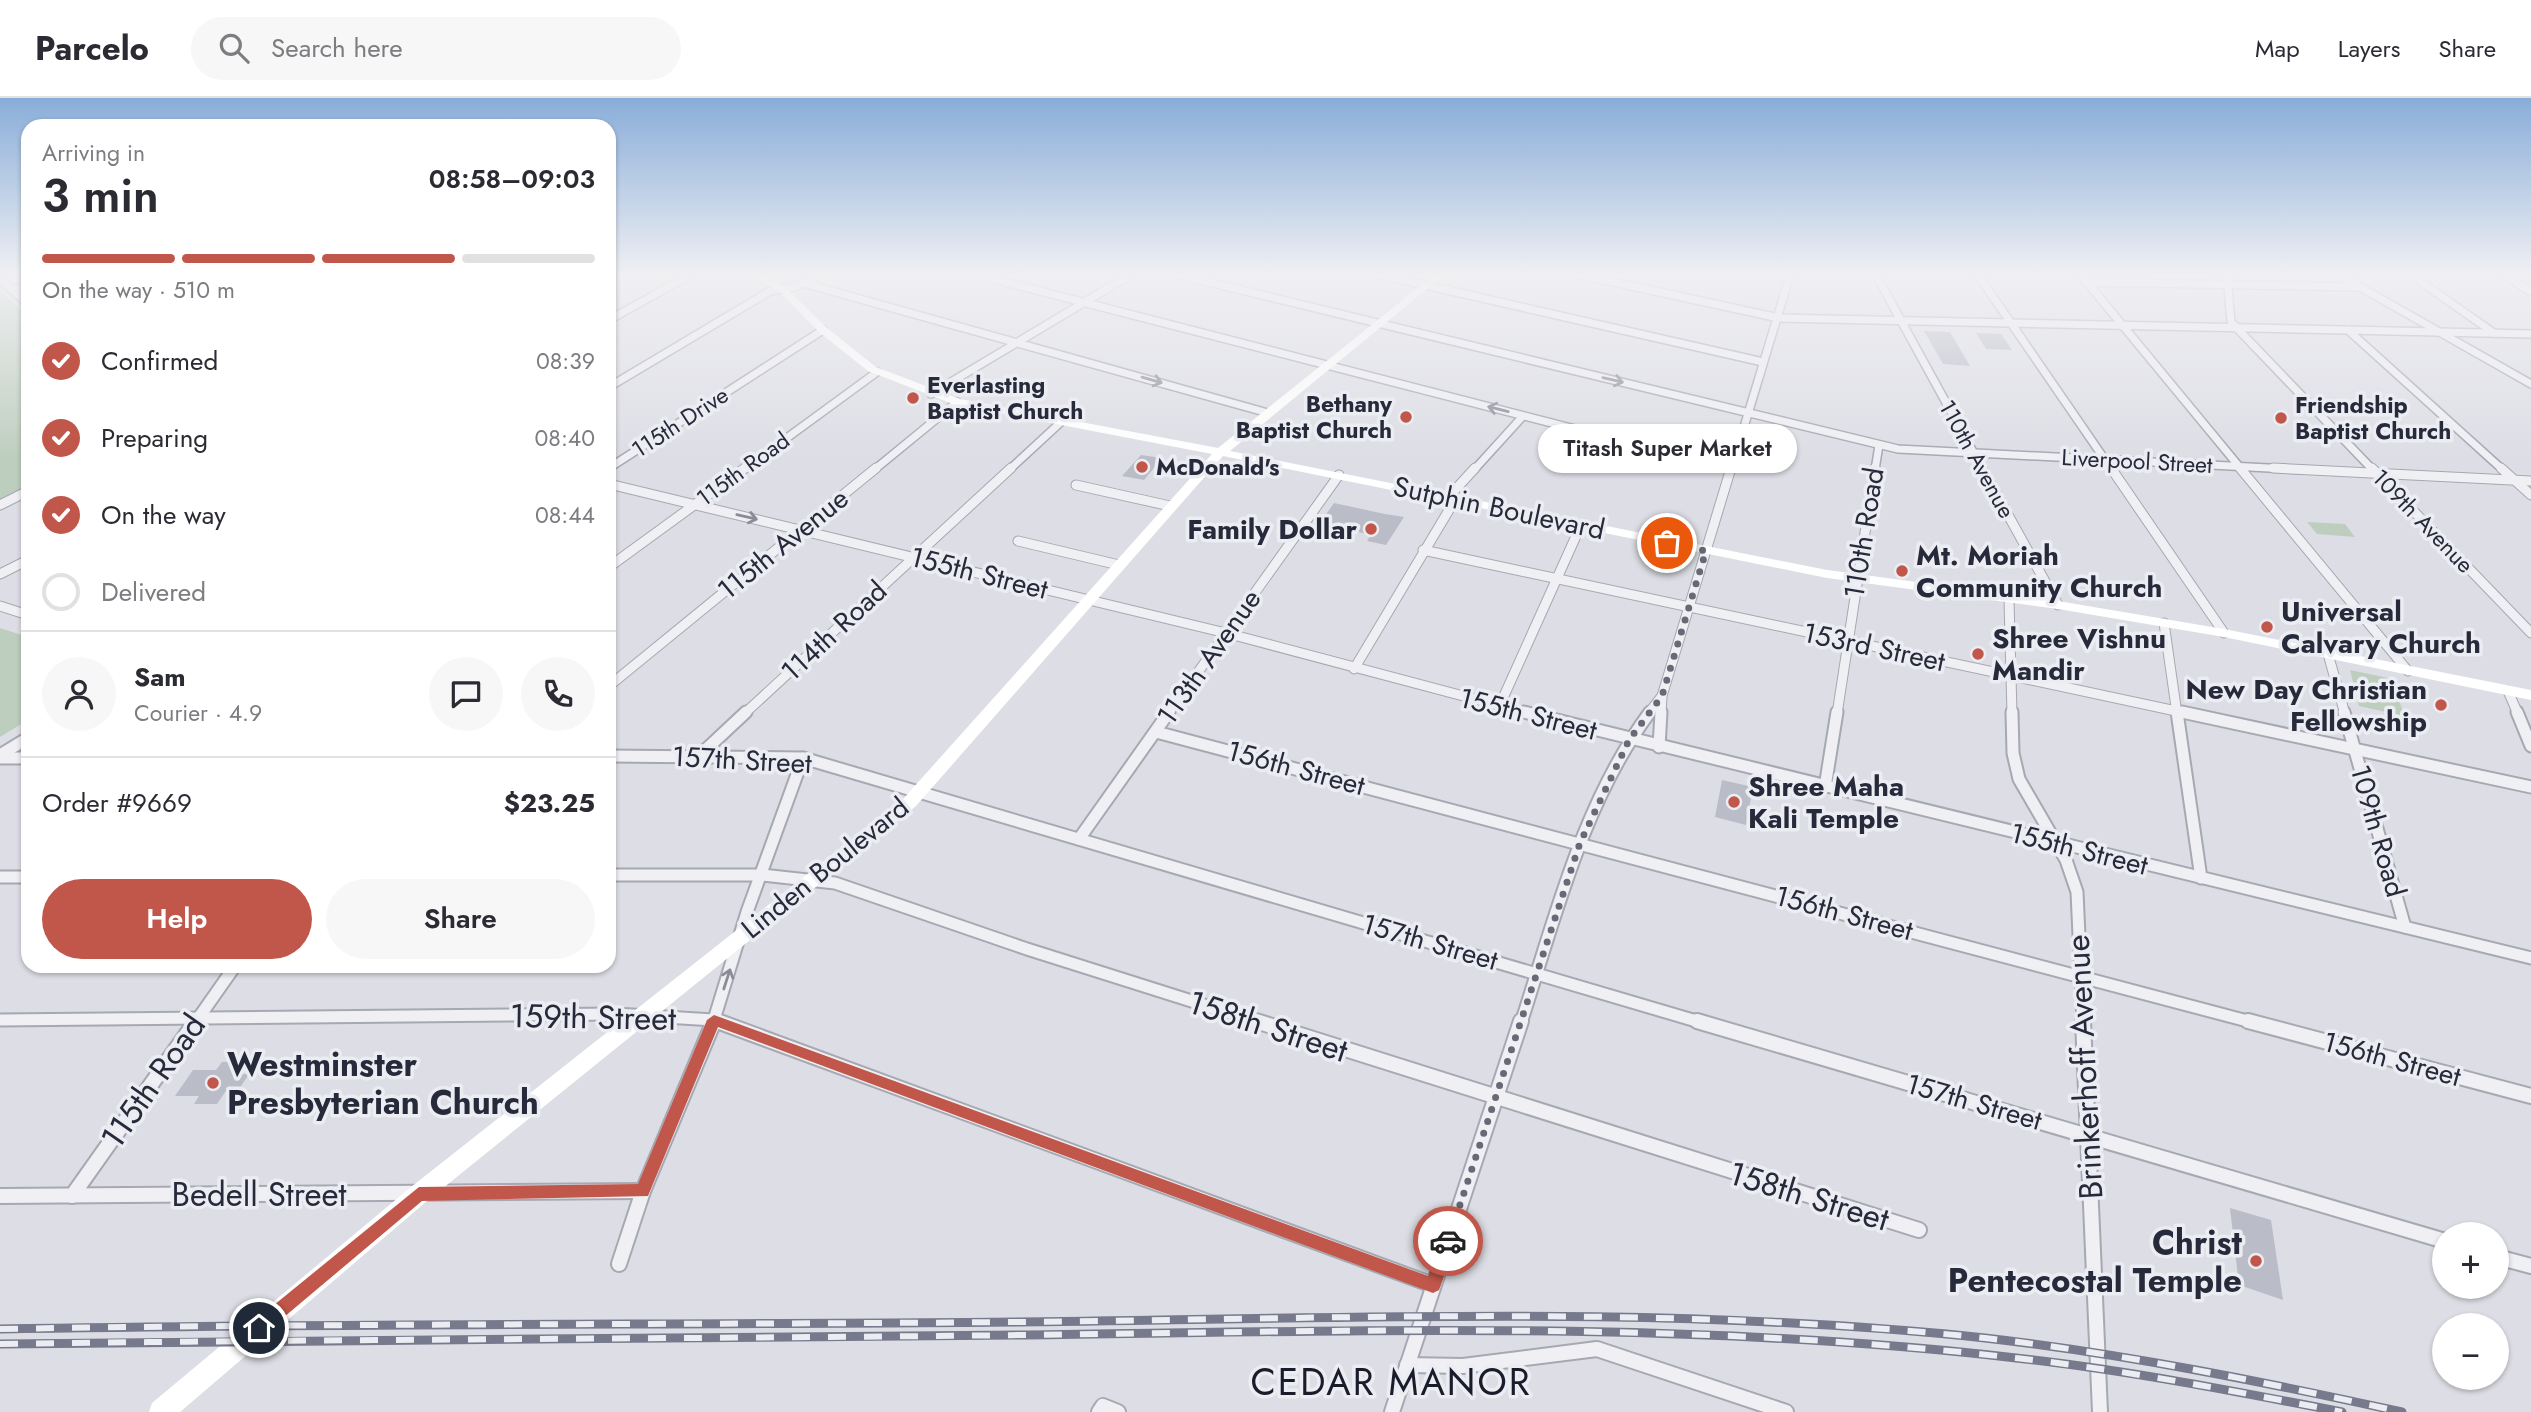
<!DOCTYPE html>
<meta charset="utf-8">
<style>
body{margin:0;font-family:Jost,sans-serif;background:#f7f7f7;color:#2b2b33;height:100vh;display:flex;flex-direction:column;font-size:26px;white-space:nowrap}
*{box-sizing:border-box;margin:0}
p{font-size:23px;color:#7c7c81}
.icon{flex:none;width:38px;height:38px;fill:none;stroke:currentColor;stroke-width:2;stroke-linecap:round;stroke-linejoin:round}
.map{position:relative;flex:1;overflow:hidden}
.side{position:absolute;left:21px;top:21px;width:595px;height:854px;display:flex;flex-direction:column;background:#fff;border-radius:21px;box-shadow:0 2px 5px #0004}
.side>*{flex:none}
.tools{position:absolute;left:2432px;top:1124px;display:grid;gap:14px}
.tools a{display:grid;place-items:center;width:77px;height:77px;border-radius:50%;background:#fff;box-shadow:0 2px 5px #0004;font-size:35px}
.pin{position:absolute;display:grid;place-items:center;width:60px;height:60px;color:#fff;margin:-30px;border:4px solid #fff;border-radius:50%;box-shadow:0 2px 7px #0007}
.courier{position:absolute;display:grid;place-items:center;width:70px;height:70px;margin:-35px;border:5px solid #c1574a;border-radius:50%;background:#fff;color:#222;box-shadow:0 2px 9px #0007}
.bubble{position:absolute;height:49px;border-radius:24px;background:#fff;box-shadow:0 2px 5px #0004;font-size:23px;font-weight:600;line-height:49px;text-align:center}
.summary em{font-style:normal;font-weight:600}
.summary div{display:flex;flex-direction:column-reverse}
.summary{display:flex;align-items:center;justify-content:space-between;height:119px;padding:0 21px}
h1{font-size:46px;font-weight:600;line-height:52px}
.bar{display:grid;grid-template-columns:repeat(4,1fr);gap:10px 7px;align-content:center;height:84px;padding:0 21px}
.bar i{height:9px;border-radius:5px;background:#e1e1e2}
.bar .on{background:#c1574a}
.bar p{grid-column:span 4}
.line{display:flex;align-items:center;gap:18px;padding:0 21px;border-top:2px solid #e1e1e2}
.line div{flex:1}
.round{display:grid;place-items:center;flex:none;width:74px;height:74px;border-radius:37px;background:#f7f7f7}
ol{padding:0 21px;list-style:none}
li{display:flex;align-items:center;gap:21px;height:77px}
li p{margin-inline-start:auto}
li .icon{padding:7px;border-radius:50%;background:#c1574a;color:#fff;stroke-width:4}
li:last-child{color:#7c7c81}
li i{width:38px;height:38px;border:4px solid #e1e1e2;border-radius:50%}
.cta{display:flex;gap:14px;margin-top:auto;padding:14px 21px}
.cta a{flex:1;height:80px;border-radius:42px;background:#c1574a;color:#fff;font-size:28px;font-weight:600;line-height:80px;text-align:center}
.cta a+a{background:#f7f7f7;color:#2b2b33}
header{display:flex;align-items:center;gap:42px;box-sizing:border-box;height:98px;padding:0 35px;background:#fff;border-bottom:2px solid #e1e1e2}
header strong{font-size:33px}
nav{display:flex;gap:38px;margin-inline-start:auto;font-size:24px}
.search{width:490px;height:63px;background:#f7f7f7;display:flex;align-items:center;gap:18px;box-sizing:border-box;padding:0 24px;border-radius:38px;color:#7c7c81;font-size:26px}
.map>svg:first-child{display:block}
.green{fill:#becebe}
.building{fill:#babcc7}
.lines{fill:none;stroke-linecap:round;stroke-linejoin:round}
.street-far3-casing{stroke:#a6a8b2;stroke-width:10}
.street-far2-casing{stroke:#a6a8b2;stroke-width:11}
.street-far1-casing{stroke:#a6a8b2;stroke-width:15}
.street-casing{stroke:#a6a8b2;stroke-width:18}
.street-far3{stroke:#efeff4;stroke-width:7}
.street-far2{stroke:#efeff4;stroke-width:9}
.street-far1{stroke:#efeff4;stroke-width:11}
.street{stroke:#efeff4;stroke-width:14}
.secondary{fill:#fff;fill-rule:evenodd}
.rail-casing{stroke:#777a8d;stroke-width:9}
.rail{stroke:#ecedf3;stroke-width:6;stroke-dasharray:18;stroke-linecap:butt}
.oneway{stroke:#8b8c97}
.route{fill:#c1574a}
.done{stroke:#676976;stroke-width:7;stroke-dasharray:0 12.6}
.poi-dot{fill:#c1574a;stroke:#ecedf3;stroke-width:2.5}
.labels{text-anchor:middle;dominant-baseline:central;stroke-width:7;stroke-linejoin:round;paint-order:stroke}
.far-poi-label{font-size:23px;font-weight:bold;fill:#272a3a;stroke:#ecedf3;text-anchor:start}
.far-street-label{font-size:23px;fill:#272a3a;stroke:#ecedf3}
.street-label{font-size:28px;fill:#272a3a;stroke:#ecedf3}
.poi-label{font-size:28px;font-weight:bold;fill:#272a3a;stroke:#ecedf3;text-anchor:start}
.near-street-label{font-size:33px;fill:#272a3a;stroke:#ecedf3}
.near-poi-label{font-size:33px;font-weight:bold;fill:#272a3a;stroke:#ecedf3;text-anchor:start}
.near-neighbourhood-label{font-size:37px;letter-spacing:2px;fill:#1a1b2b;stroke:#ecedf3}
</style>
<header>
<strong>Parcelo</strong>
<div class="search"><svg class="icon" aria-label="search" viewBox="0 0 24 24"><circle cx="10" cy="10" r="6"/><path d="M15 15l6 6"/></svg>Search here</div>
<nav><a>Map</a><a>Layers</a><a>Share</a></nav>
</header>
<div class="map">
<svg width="2531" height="1314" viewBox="0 0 2531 1314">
<rect width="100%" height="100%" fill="#dddee5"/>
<g class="green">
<polygon points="0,193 28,219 28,249 24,254 28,257 28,391 0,404"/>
<polygon points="2307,424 2345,426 2355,439 2317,436"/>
<polygon points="0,530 28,539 28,622 0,639"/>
<polygon points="2350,572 2393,581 2404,618 2359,608"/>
</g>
<g class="building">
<polygon points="1924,233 1950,234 1970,268 1943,266"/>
<polygon points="1976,235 2001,236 2012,252 1986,251"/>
<polygon points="1141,357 1162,360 1144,382 1122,378"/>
<polygon points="1334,405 1385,416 1404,419 1386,447 1367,443 1371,437 1320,425"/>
<polygon points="1722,682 1753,689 1746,727 1715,719"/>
<polygon points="222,964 245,964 237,976 249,976 237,994 225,994 217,1006 194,1006 199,998 175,998 193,972 216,972"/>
<polygon points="2230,1110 2271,1122 2283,1202 2239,1187"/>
</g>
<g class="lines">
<g class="street-far3-casing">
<g id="street-far3">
<polyline points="978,177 1730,371"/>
<polyline points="1179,177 1898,351 2308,372"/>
<polyline points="1381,177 1763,264"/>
<polyline points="1581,177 1779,220 2531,236"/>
<polyline points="1876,177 1983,372"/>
<polyline points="1978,177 2112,372"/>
<polyline points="2081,177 2242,372"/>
<polyline points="2227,177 2231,224 2373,372"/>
<polyline points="2339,177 2531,286"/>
<polyline points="2411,177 2494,235"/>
<polyline points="2505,177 2531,194"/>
<polyline points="0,181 28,206"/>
<polyline points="2086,184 2360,189"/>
<polyline points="803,185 1268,315"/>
<polyline points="12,192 28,187"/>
<polyline points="609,222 690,177"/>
<polyline points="2348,232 2503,372"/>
<polyline points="609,289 770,193 795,189 819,177"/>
<polyline points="931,296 1130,177"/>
<polyline points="609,370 823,232"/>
<polyline points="743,372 877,274"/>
<polyline points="874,372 957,304"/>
<polyline points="1009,372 1061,324"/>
<polyline points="1474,372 1523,318"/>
<polyline points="1731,372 1790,177"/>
<polyline points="1875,372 1879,347"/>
</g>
</g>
<g class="street-far2-casing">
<g id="street-far2">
<polyline points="1726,370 1730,371"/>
<polyline points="1982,370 2058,507"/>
<polyline points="2111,370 2224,535"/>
<polyline points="2240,370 2408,573"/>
<polyline points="2273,370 2531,383"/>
<polyline points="2372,370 2531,535"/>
<polyline points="2501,370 2531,397"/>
<polyline points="609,386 1226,535 1531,616"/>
<polyline points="1076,387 1170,408"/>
<polyline points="0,407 28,393"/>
<polyline points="1018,443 1119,467"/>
<polyline points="1423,452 2190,616"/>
<polyline points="609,469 745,370"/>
<polyline points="0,476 28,462"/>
<polyline points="2009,502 2012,616"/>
<polyline points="0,508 28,517"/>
<polyline points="2164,525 2177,616"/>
<polyline points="2328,556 2345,616"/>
<polyline points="1354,571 1449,412 1454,393 1475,370"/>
<polyline points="609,588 876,370"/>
<polyline points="2508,593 2518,616"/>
<polyline points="1499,609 1581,427"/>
<polyline points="744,616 1011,370"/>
<polyline points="1168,616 1339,377"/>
<polyline points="1648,616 1662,598"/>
<polyline points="1661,616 1662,598 1731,370"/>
<polyline points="1837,616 1875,370"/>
</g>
</g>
<g class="street-far1-casing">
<g id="street-far1">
<polyline points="1524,614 2531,860"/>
<polyline points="2012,614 2013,655 2019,681 2066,762 2077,794 2083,925"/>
<polyline points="2177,614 2201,780"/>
<polyline points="2182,614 2531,689"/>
<polyline points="2344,614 2405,829"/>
<polyline points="2517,614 2531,648"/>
<polyline points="1156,634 2255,925"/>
<polyline points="1659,649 1661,614"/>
<polyline points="0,657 28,640"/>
<polyline points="700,657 746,614"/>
<polyline points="609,658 803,660 1703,925"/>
<polyline points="0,660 28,660"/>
<polyline points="1825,689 1837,614"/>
<polyline points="1079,741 1169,614"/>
<polyline points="609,777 762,777 835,785 1027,851 1261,925"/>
<polyline points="0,779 28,779"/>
<polyline points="0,922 616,916 714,922 722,925"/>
<polyline points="195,925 235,868"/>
<polyline points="713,925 747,814 803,660"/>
<path d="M1521 925C1555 820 1583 704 1650 614"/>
</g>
</g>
<g class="street-casing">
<g id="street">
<polyline points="717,923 1433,1187"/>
<polyline points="1256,923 1919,1132"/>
<polyline points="1697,923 2445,1143"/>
<polyline points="2083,923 2100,1314"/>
<polyline points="2248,923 2531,998"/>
<polyline points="0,1098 643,1093"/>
<polyline points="72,1098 196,923"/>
<polyline points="2497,1159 2531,1168"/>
<polyline points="619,1166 643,1093 714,923"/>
<polyline points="1407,1267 1463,1268 1597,1251 1786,1314"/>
<polyline points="1099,1314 1103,1308 1118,1314"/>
<polyline points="1392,1314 1521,923"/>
</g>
</g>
<use href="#street-far3" class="street-far3"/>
<use href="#street-far2" class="street-far2"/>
<use href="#street-far1" class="street-far1"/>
<use href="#street" class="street"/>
<polygon class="secondary" points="748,177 761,177 785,189 827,230 876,269 960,301 1218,350 1434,177 1444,177 1230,353 1827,472 2058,503 2224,531 2531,592 2531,602 2224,539 2058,511 1827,480 1223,358 916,708 427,1103 180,1314 149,1314 152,1305 411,1089 904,700 1212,356 953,306 868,273 819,234 779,193"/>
<g class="rail-casing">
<g id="rail">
<path d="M0 1231C339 1225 678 1227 1017 1224 1339 1221 1664 1206 1985 1240 2126 1256 2264 1284 2402 1314"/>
<path d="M0 1246C342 1241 684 1241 1026 1237 1356 1233 1688 1222 2016 1260 2126 1272 2234 1293 2342 1314"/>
</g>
</g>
<use href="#rail" class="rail"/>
</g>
<defs><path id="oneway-shaft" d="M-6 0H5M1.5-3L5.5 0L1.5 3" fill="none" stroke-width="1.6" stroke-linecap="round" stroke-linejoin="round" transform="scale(1.75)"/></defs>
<g class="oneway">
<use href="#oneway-shaft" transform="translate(1152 282) rotate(16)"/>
<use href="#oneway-shaft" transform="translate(1613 282) rotate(13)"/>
<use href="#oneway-shaft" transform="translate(1498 311) rotate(-166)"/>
<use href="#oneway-shaft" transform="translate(747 419) rotate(13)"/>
<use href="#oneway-shaft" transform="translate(727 881) rotate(-72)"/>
</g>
<linearGradient id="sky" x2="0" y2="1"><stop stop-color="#89add9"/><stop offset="0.49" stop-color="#f0f0f3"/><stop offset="1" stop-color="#f0f0f3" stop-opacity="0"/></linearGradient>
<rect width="2531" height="361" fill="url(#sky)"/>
<polygon class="route" points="714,917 1428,1178 1442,1138 1448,1136 1453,1138 1456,1143 1441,1187 1439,1192 1433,1195 718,929 648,1098 422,1103 265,1235 259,1238 253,1235 251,1230 253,1224 419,1089 638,1086 707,922"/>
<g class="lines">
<polyline class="done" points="1448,1143 1580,745 1629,642 1662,598 1706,453 1667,445"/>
</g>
<g class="poi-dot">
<circle cx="913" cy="300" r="7"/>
<circle cx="1406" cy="319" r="7"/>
<circle cx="2281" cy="320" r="7"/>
<circle cx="1142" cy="369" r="7"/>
<circle cx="1371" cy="431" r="7"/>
<circle cx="1902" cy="473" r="7"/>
<circle cx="2267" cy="529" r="7"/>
<circle cx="1978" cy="556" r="7"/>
<circle cx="2441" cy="607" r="7"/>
<circle cx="1734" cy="704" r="7"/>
<circle cx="213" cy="985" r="7"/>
<circle cx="2256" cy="1163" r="7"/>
</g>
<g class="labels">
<g class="far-poi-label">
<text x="927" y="287">Everlasting<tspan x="927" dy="26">Baptist Church</tspan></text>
<text x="1392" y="306" text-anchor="end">Bethany<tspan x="1392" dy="26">Baptist Church</tspan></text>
<text x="2295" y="307">Friendship<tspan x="2295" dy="26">Baptist Church</tspan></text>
<text x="1156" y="369">McDonald's</text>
</g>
<g class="far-street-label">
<text transform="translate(680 324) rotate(-33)">115th Drive</text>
<text transform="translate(1977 361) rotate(61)">110th Avenue</text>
<text transform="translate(2137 363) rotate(3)">Liverpool Street</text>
<text transform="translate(743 371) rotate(-36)">115th Road</text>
<text transform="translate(2423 423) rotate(46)">109th Avenue</text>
</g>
<g class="street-label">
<text transform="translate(1499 410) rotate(12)">Sutphin Boulevard</text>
<text transform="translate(1864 435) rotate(-81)">110th Road</text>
<text transform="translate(783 446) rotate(-39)">115th Avenue</text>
<text transform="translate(979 475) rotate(14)">155th Street</text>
<text transform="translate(834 533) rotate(-43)">114th Road</text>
<text transform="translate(1874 549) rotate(12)">153rd Street</text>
<text transform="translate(1209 559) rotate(-55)">113th Avenue</text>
<text transform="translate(1528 616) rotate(14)">155th Street</text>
<text transform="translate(742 662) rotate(3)">157th Street</text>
<text transform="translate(1296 670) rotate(15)">156th Street</text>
<text transform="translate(2378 733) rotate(74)">109th Road</text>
<text transform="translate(2079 751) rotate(14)">155th Street</text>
<text transform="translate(825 770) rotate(-39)">Linden Boulevard</text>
<text transform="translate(1844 815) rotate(15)">156th Street</text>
<text transform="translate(1430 844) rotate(16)">157th Street</text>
<text transform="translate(2392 961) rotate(15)">156th Street</text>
<text transform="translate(1974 1004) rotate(16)">157th Street</text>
</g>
<g class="poi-label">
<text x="1357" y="431" text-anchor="end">Family Dollar</text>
<text x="1916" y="457">Mt. Moriah<tspan x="1916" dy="32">Community Church</tspan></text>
<text x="2281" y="513">Universal<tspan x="2281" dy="32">Calvary Church</tspan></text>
<text x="1992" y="540">Shree Vishnu<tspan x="1992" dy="32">Mandir</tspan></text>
<text x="2427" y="591" text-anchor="end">New Day Christian<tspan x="2427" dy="32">Fellowship</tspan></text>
<text x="1748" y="688">Shree Maha<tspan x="1748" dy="32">Kali Temple</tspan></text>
</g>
<g class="near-street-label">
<text transform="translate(593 919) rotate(1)">159th Street</text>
<text transform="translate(1268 928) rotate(18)">158th Street</text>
<text transform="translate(2084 969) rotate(-93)">Brinkerhoff Avenue</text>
<text transform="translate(153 983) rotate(-55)">115th Road</text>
<text x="259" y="1096">Bedell Street</text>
<text transform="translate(1809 1098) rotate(17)">158th Street</text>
</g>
<g class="near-poi-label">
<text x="227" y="966">Westminster<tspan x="227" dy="38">Presbyterian Church</tspan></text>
<text x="2242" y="1144" text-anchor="end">Christ<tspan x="2242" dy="38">Pentecostal Temple</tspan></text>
</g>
<g class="near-neighbourhood-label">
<text x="1391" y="1284">CEDAR MANOR</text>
</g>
</g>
</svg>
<div class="tools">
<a>+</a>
<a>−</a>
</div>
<div class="pin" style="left:1667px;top:445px;background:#ea580c"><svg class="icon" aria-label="bag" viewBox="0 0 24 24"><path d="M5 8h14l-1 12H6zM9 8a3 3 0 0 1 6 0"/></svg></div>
<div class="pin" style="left:259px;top:1230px;background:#1f2937"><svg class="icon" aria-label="home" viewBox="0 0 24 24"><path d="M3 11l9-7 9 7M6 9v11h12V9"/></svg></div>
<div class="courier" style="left:1448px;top:1143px"><svg class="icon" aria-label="car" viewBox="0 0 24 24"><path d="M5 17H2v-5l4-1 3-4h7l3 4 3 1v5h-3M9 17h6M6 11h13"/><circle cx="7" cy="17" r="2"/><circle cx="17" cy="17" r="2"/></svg></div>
<div class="bubble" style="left:1538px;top:326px;width:259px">Titash Super Market</div>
<section class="side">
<div class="summary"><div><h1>3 min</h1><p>Arriving in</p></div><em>08:58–09:03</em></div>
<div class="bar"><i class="on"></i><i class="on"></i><i class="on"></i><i></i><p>On the way · 510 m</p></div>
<ol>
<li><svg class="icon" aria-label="check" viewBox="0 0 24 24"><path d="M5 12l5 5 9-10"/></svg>Confirmed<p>08:39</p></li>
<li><svg class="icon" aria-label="check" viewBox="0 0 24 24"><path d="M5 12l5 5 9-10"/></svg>Preparing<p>08:40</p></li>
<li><svg class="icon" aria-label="check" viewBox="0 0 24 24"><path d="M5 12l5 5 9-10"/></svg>On the way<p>08:44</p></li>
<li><i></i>Delivered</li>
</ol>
<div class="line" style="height:126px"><a class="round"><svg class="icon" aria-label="person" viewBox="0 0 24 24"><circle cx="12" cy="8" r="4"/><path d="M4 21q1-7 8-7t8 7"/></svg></a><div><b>Sam</b><p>Courier · 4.9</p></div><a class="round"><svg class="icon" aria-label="chat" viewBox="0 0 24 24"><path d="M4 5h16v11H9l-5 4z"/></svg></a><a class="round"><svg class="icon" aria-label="phone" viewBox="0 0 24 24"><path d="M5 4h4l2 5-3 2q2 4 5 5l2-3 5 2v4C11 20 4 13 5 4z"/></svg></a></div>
<div class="line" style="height:91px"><div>Order #9669</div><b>$23.25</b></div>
<div class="cta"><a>Help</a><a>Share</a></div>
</section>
</div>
